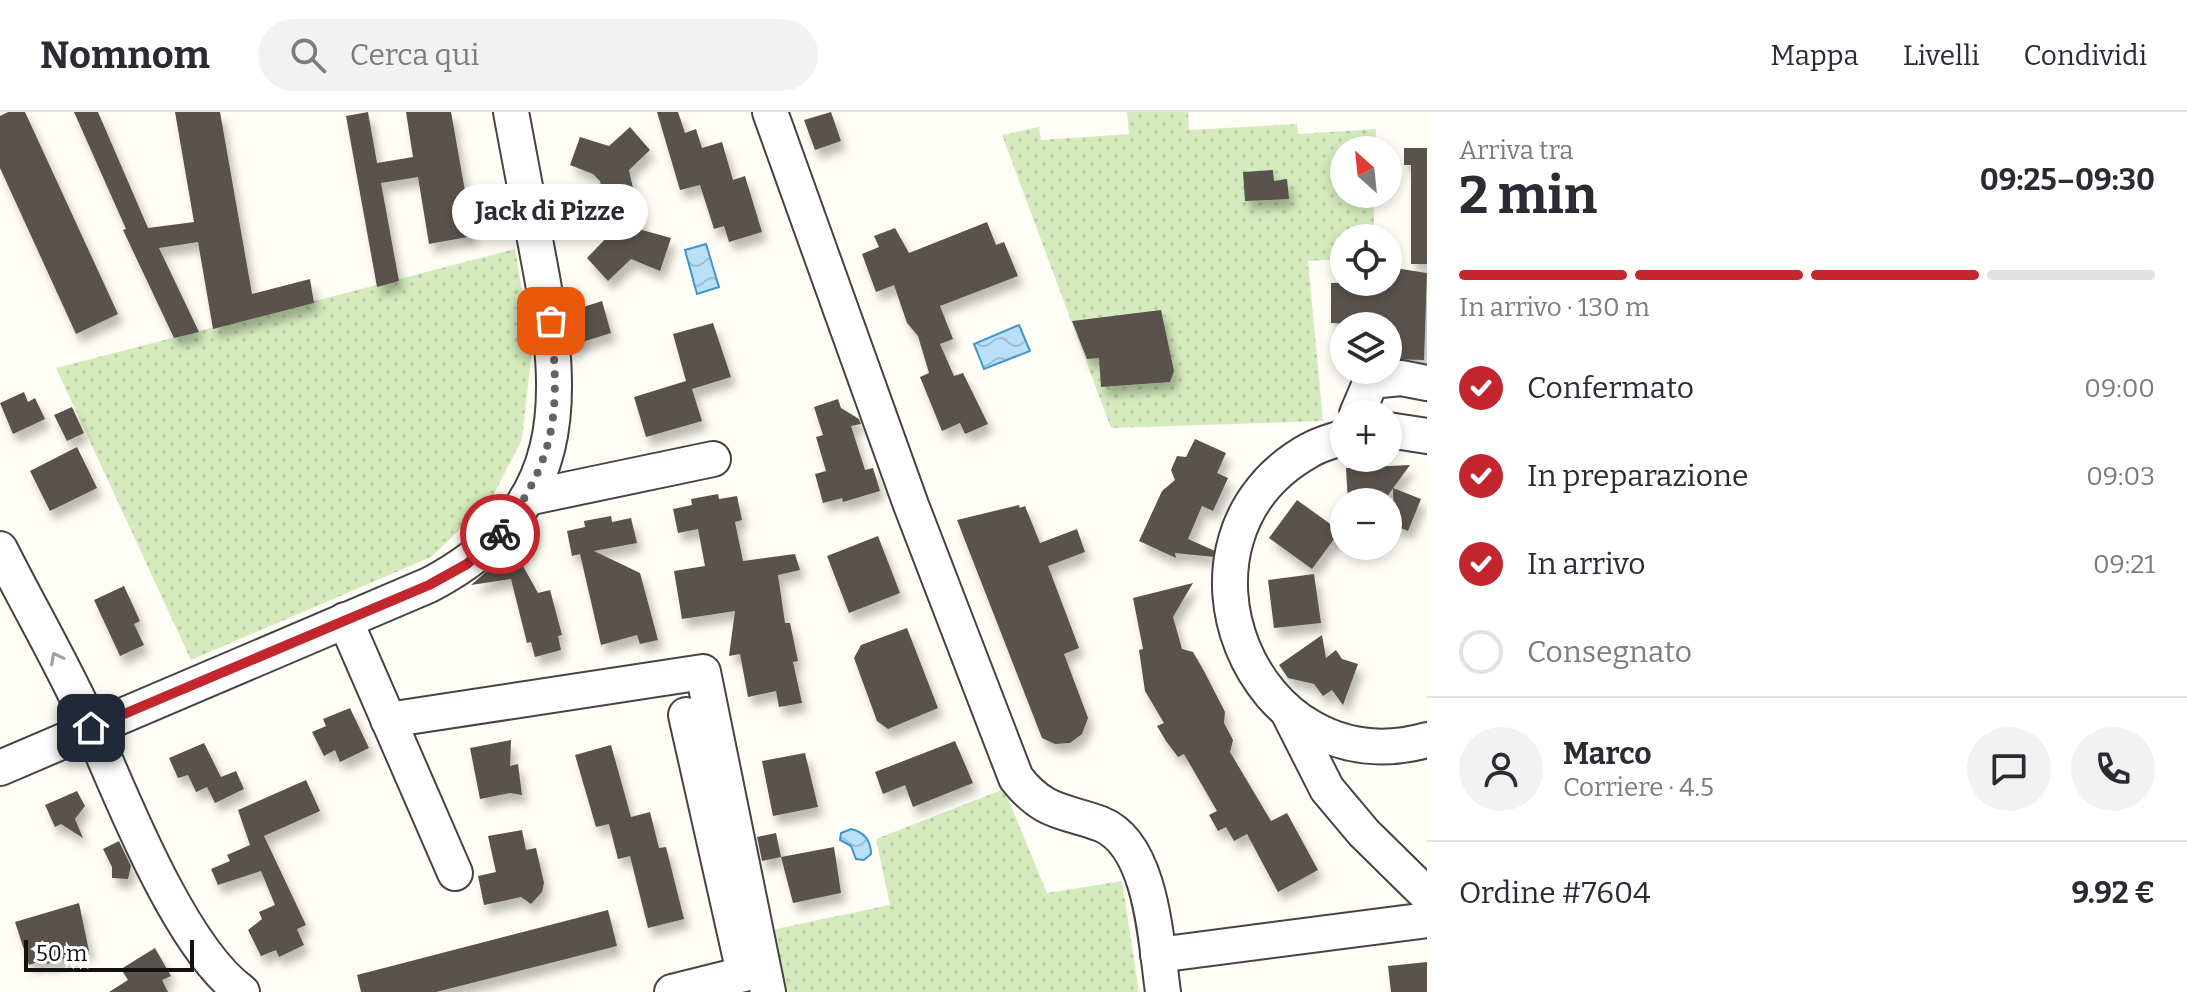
<!DOCTYPE html>
<html lang="it">
<meta charset="utf-8">
<style>
body{margin:0;font-family:Bitter,serif;background:#f2f2f3;color:#2b2b33;height:100vh;display:flex;flex-direction:column;font-size:30px;white-space:nowrap}
*{box-sizing:border-box;margin:0}
p{font-size:26px;color:#7c7c81}
.icon{flex:none;width:44px;height:44px;fill:none;stroke:currentColor;stroke-width:2;stroke-linecap:round;stroke-linejoin:round}
.map{position:relative;flex:1;overflow:hidden}
.drawer{display:flex;flex-direction:column;background:#fff;width:760px}
.drawer>*{flex:none}
.needle{width:52px;rotate:333deg}
.fabs{position:absolute;left:1330px;top:24px;display:grid;gap:16px}
.fabs a{display:grid;place-items:center;width:72px;height:72px;border-radius:50%;background:#fff;box-shadow:0 4px 12px #0003;font-size:40px}
.scale{position:absolute;left:24px;bottom:20px;width:170px;box-sizing:border-box;padding-left:8px;border:4px solid #111;border-top:0;font-size:22px;line-height:28px;white-space:nowrap;color:#111;-webkit-text-stroke:6px #fff;paint-order:stroke}
.pin{position:absolute;display:grid;place-items:center;width:68px;height:68px;color:#fff;margin:-34px;border-radius:16px;box-shadow:0 4px 12px #0006}
.courier{position:absolute;display:grid;place-items:center;width:80px;height:80px;margin:-40px;border:6px solid #c4262e;border-radius:50%;background:#fff;color:#222;box-shadow:0 2px 10px #0007}
.bubble{position:absolute;height:56px;border-radius:28px;background:#fff;box-shadow:0 4px 12px #0003;font-size:26px;font-weight:700;line-height:56px;text-align:center}
.overview em{font-style:normal;font-weight:700}
.overview div{display:flex;flex-direction:column-reverse}
.overview{display:flex;align-items:center;justify-content:space-between;height:136px;padding:0 32px}
h1{font-size:52px;font-weight:700;line-height:60px}
.bar{display:grid;grid-template-columns:repeat(4,1fr);gap:12px 8px;align-content:center;height:96px;padding:0 32px}
.bar i{height:10px;border-radius:6px;background:#e1e1e2}
.bar .active{background:#c4262e}
.bar p{grid-column:span 4}
.line{display:flex;align-items:center;gap:20px;padding:0 32px;border-top:2px solid #e1e1e2}
.line div{flex:1}
.round{display:grid;place-items:center;flex:none;width:84px;height:84px;border-radius:42px;background:#f2f2f3}
ol{padding:0 32px;list-style:none}
li{display:flex;align-items:center;gap:24px;height:88px}
li p{margin-inline-start:auto}
li .icon{padding:8px;border-radius:50%;background:#c4262e;color:#fff;stroke-width:4}
li:last-child{color:#7c7c81}
li i{width:44px;height:44px;border:4px solid #e1e1e2;border-radius:50%}
header{display:flex;align-items:center;gap:48px;box-sizing:border-box;height:112px;padding:0 40px;background:#fff;border-bottom:2px solid #e1e1e2}
header strong{font-size:38px}
nav{display:flex;gap:44px;margin-inline-start:auto;font-size:28px}
.search{width:560px;height:72px;background:#f2f2f3;display:flex;align-items:center;gap:20px;box-sizing:border-box;padding:0 28px;border-radius:44px;color:#7c7c81;font-size:30px}
main{display:flex;flex:1;min-height:0}
.map>svg:first-child{display:block}
.green{fill:url(#green-dots)}
.water{fill:url(#water-waves);stroke:#3f96cf;stroke-width:2}
.building{fill:#5a524d;filter:url(#shadow)}
.lines{fill:none;stroke-linecap:round;stroke-linejoin:round}
.minor-casing{stroke:#444;stroke-width:38}
.minor{stroke:#fff;stroke-width:34}
.oneway{stroke:#a0a0a0}
.done{stroke:#646461;stroke-width:8;stroke-dasharray:0 14.4}
.route{stroke:#c4262e;stroke-width:10}
</style>
<header>
<strong>Nomnom</strong>
<div class="search"><svg class="icon" aria-label="search" viewBox="0 0 24 24"><circle cx="10" cy="10" r="6"/><path d="M15 15l6 6"/></svg>Cerca qui</div>
<nav><a>Mappa</a><a>Livelli</a><a>Condividi</a></nav>
</header>
<main>
<div class="map">
<svg width="1427" height="880" viewBox="0 0 1427 880">
<defs>
<pattern id="green-dots" width="8" height="8" patternUnits="userSpaceOnUse" patternTransform="scale(2)"><rect width="8" height="8" fill="#d5ebbd"/><path d="M2 2h.1M6 6h.1" fill="none" stroke="#b6c8a1" stroke-width="1.8" stroke-linecap="round"/></pattern>
<pattern id="water-waves" width="16" height="10" patternUnits="userSpaceOnUse" patternTransform="scale(2)"><rect width="16" height="10" fill="#b9e0f7"/><path d="M0 5q4-4 8 0t8 0" fill="none" stroke="#9ebfd3"/></pattern>
<filter id="shadow"><feDropShadow dx="5" dy="9" stdDeviation="4" flood-color="#0004"/></filter>
</defs>
<rect width="100%" height="100%" fill="#fffdf5"/>
<g class="green">
<polygon points="1127,0 1188,0 1189,18 1297,12 1298,22 1376,17 1375,38 1344,38 1344,82 1374,82 1374,126 1344,126 1344,147 1308,149 1323,309 1111,316 1002,23 1039,15 1041,28 1129,22"/>
<polygon points="515,137 532,237 522,327 491,388 431,445 191,548 56,256"/>
<polygon points="1004,677 1047,781 1122,769 1139,880 784,880 771,818 890,793 876,727"/>
</g>
<g class="water">
<polygon points="706,132 719,175 697,182 685,138"/>
<polygon points="1019,213 1030,239 984,257 974,232"/>
<path d="M851 717C864 720 871 729 871 742L864 748 856 747 851 734 840 728 841 721Z"/>
</g>
<g class="building">
<polygon points="8,0 25,0 118,202 76,222 0,56 0,4"/>
<polygon points="74,0 98,0 148,116 194,110 175,0 220,0 252,182 310,167 314,191 213,217 198,130 159,136 199,220 174,226 123,118 126,117"/>
<polygon points="368,0 377,51 413,45 406,0 451,0 473,124 429,132 418,65 381,71 399,169 377,175 346,4"/>
<polygon points="657,0 678,0 685,21 696,17 702,36 722,30 733,68 745,64 762,120 729,130 724,114 714,117 700,73 680,78"/>
<polygon points="831,0 841,29 815,38 804,8"/>
<polygon points="630,15 650,38 629,58 642,118 671,126 660,159 631,147 608,169 587,146 611,121 600,69 593,62 570,53 580,25 609,34"/>
<polygon points="1404,36 1427,36 1427,152 1411,152 1411,53 1404,53"/>
<polygon points="1273,58 1274,69 1287,67 1289,87 1245,89 1243,60"/>
<polygon points="987,110 996,133 1004,130 1018,164 940,194 953,227 940,232 954,264 963,261 988,312 965,322 960,311 942,319 920,265 929,261 918,224 907,211 894,173 876,180 862,142 879,135 874,124 895,116 909,141"/>
<polygon points="1388,155 1427,161 1424,248 1388,247 1388,214 1331,211 1331,171 1388,170"/>
<polygon points="602,189 611,221 573,233 568,200"/>
<polygon points="1161,198 1174,259 1170,270 1101,275 1099,246 1087,247 1072,209"/>
<polygon points="713,211 731,265 692,277 702,309 646,325 634,285 686,269 673,222"/>
<polygon points="24,280 28,290 35,286 45,307 13,322 0,291"/>
<polygon points="838,287 841,296 859,307 861,312 851,314 865,358 873,356 880,379 843,390 842,386 823,391 815,362 826,359 816,325 823,323 814,295"/>
<polygon points="72,295 84,321 67,329 54,303"/>
<polygon points="1195,327 1226,341 1217,361 1228,366 1213,399 1202,394 1188,427 1215,439 1214,445 1175,441 1176,446 1139,429 1162,379 1175,368 1171,358 1177,344 1186,345"/>
<polygon points="77,335 97,376 50,399 30,359"/>
<polygon points="1410,353 1383,390 1348,390 1346,356"/>
<polygon points="1393,376 1421,387 1408,419 1394,413"/>
<polygon points="718,382 719,387 737,384 742,408 735,410 743,449 795,442 800,458 778,463 785,511 790,511 798,549 793,550 802,591 779,595 776,579 748,585 740,542 729,544 735,499 682,507 674,459 705,454 698,417 678,421 673,397 692,393 691,387"/>
<polygon points="1297,388 1340,419 1312,457 1269,426"/>
<polygon points="1019,393 1020,396 1025,394 1040,431 1077,417 1085,440 1048,454 1079,536 1064,542 1088,606 1082,622 1070,631 1055,632 1042,626 957,408"/>
<polygon points="611,404 612,410 631,406 637,431 594,439 640,461 658,528 640,532 637,523 601,533 580,442 572,444 567,419 585,415 584,409"/>
<polygon points="878,424 900,481 849,501 827,444"/>
<polygon points="513,436 538,481 550,478 562,523 558,524 561,538 535,545 531,530 527,531 511,467 471,473"/>
<polygon points="1314,462 1321,511 1274,516 1268,468"/>
<polygon points="1193,471 1173,505 1182,537 1193,540 1204,559 1225,600 1224,611 1233,628 1230,640 1271,709 1287,701 1318,758 1278,780 1247,722 1234,729 1226,715 1218,719 1209,703 1217,699 1184,642 1178,645 1166,629 1157,614 1164,611 1145,579 1139,538 1143,537 1133,486"/>
<polygon points="124,474 140,509 134,512 144,533 120,544 94,488"/>
<polygon points="907,516 938,596 888,617 877,609 854,546 861,533"/>
<polygon points="1322,523 1326,546 1336,538 1342,547 1358,552 1343,593 1332,578 1323,584 1314,572 1288,566 1279,553"/>
<polygon points="350,596 369,636 340,650 335,638 324,644 312,620 326,614 323,607"/>
<polygon points="511,628 510,654 518,652 522,683 510,681 480,687 470,636"/>
<polygon points="955,629 973,671 913,695 905,673 883,682 875,660"/>
<polygon points="204,631 221,665 236,659 244,677 215,691 207,675 196,680 188,663 178,666 169,646"/>
<polygon points="611,633 631,705 650,700 659,736 666,735 684,807 648,816 630,744 618,747 609,712 596,715 575,643"/>
<polygon points="805,641 818,695 773,704 762,649"/>
<polygon points="306,668 320,699 264,724 306,813 297,817 304,833 279,845 276,838 261,844 248,818 262,807 259,800 275,793 261,759 218,773 211,757 230,749 227,743 250,733 238,698"/>
<polygon points="77,679 85,694 75,707 83,726 61,712 55,715 45,693"/>
<polygon points="522,718 526,738 536,736 544,771 542,780 531,792 521,785 484,793 478,764 496,760 488,724"/>
<polygon points="776,721 781,745 762,749 757,725"/>
<polygon points="119,729 131,754 128,767 112,766 112,755 103,737"/>
<polygon points="834,735 841,781 793,791 781,745"/>
<polygon points="79,791 89,839 47,852 46,847 29,853 15,810"/>
<polygon points="608,798 617,834 436,880 361,880 357,863"/>
<polygon points="155,836 171,864 162,868 168,880 109,880 128,868 121,857"/>
<polygon points="1427,850 1427,880 1391,880 1388,854"/>
</g>
<g class="lines">
<g class="minor-casing">
<g id="minor">
<path d="M770 0 911 393 1016 666C1044 702 1063 698 1101 712 1153 733 1156 832 1163 880"/>
<polyline points="1357,302 1371,269 1401,266 1427,271"/>
<polyline points="1388,318 1427,324"/>
<path d="M1344 325C1333 329 1320 332 1310 338 1150 426 1251 678 1427 628"/>
<polyline points="527,386 713,347"/>
<path d="M0 437C30 497 65 556 92 617 123 689 181 836 242 880"/>
<polyline points="345,508 455,761"/>
<polyline points="1289,602 1327,677 1364,721 1427,783"/>
<polyline points="686,603 742,852"/>
<polyline points="388,608 703,560 768,880"/>
<path d="M0 656 429 473C571 398 566 290 539 149 530 99 520 50 511 0"/>
<polyline points="1158,843 1427,808"/>
<polyline points="672,880 744,862"/>
</g>
</g>
<use href="#minor" class="minor"/>
</g>
<defs><path id="oneway-chevron" d="M-2-3.5L2.5 0L-2 3.5" fill="none" stroke-width="1.6" stroke-linecap="round" stroke-linejoin="round" transform="scale(2)"/></defs>
<use class="oneway" href="#oneway-chevron" transform="translate(56 546) rotate(-117)"/>
<g class="lines">
<path class="done" d="M500 422C557 346 560 301 551 209"/>
<polyline class="route" points="91,616 429,473 467,452 500,422"/>
</g>
</svg>
<div class="fabs">
<a><svg class="needle" viewBox="-14 -14 28 28"><path d="M0-13l5 13h-10z" fill="#e53935"/><path d="M0 13l5-13h-10z" fill="#7c7c81"/></svg></a>
<a><svg class="icon" aria-label="locate" viewBox="0 0 24 24"><circle cx="12" cy="12" r="6"/><path d="M12 2v4M12 18v4M2 12h4M18 12h4"/></svg></a>
<a><svg class="icon" aria-label="layers" viewBox="0 0 24 24"><path d="M12 4l9 5-9 5-9-5zM3 14l9 5 9-5"/></svg></a>
<a>+</a>
<a>−</a>
</div>
<div class="scale">50 m</div>
<div class="pin" style="left:551px;top:209px;background:#ea580c"><svg class="icon" aria-label="bag" viewBox="0 0 24 24"><path d="M5 8h14l-1 12H6zM9 8a3 3 0 0 1 6 0"/></svg></div>
<div class="pin" style="left:91px;top:616px;background:#1f2937"><svg class="icon" aria-label="home" viewBox="0 0 24 24"><path d="M3 11l9-7 9 7M6 9v11h12V9"/></svg></div>
<div class="courier" style="left:500px;top:422px"><svg class="icon" aria-label="bike" viewBox="0 0 24 24"><circle cx="6" cy="16" r="4"/><circle cx="18" cy="16" r="4"/><path d="M6 16l4-8h5l3 8M10 8l3 8H6M13 5h3"/></svg></div>
<div class="bubble" style="left:452px;top:72px;width:196px">Jack di Pizze</div>
</div>
<section class="drawer">
<div class="overview"><div><h1>2 min</h1><p>Arriva tra</p></div><em>09:25–09:30</em></div>
<div class="bar"><i class="active"></i><i class="active"></i><i class="active"></i><i></i><p>In arrivo · 130 m</p></div>
<ol>
<li><svg class="icon" aria-label="check" viewBox="0 0 24 24"><path d="M5 12l5 5 9-10"/></svg>Confermato<p>09:00</p></li>
<li><svg class="icon" aria-label="check" viewBox="0 0 24 24"><path d="M5 12l5 5 9-10"/></svg>In preparazione<p>09:03</p></li>
<li><svg class="icon" aria-label="check" viewBox="0 0 24 24"><path d="M5 12l5 5 9-10"/></svg>In arrivo<p>09:21</p></li>
<li><i></i>Consegnato</li>
</ol>
<div class="line" style="height:144px"><a class="round"><svg class="icon" aria-label="person" viewBox="0 0 24 24"><circle cx="12" cy="8" r="4"/><path d="M4 21q1-7 8-7t8 7"/></svg></a><div><b>Marco</b><p>Corriere · 4.5</p></div><a class="round"><svg class="icon" aria-label="chat" viewBox="0 0 24 24"><path d="M4 5h16v11H9l-5 4z"/></svg></a><a class="round"><svg class="icon" aria-label="phone" viewBox="0 0 24 24"><path d="M5 4h4l2 5-3 2q2 4 5 5l2-3 5 2v4C11 20 4 13 5 4z"/></svg></a></div>
<div class="line" style="height:104px"><div>Ordine #7604</div><b>9.92 €</b></div>
</section>
</main>
